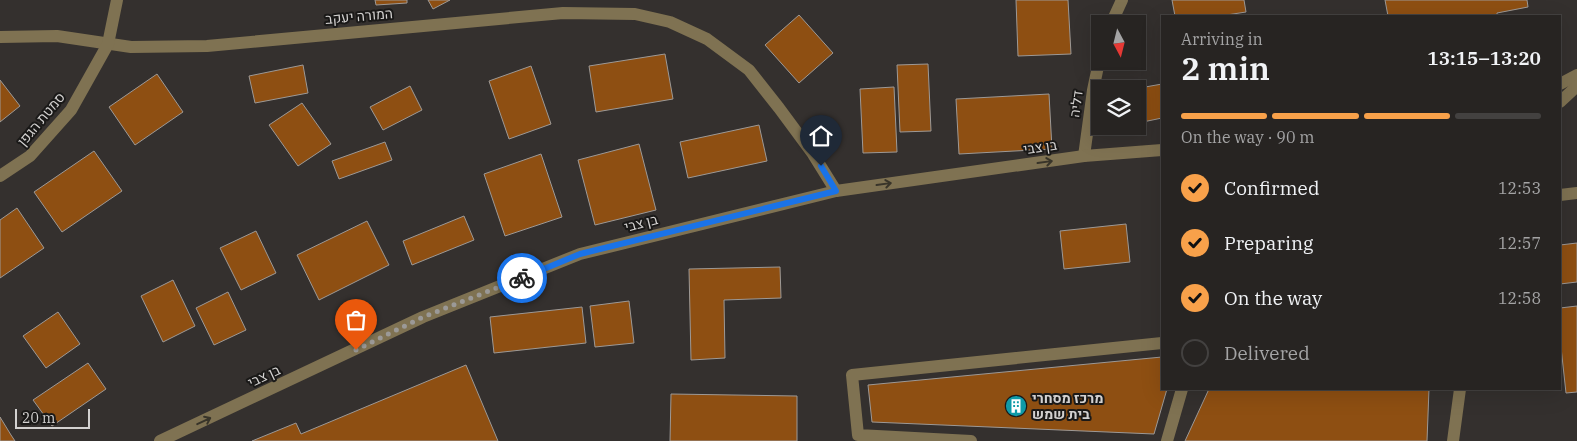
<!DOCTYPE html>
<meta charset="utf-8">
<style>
body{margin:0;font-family:"IBM Plex Serif",Heebo,serif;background:#33302f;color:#f1f3f6;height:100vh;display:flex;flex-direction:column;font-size:19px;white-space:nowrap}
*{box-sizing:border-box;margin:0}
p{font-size:16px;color:#a4a4a5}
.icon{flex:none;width:28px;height:28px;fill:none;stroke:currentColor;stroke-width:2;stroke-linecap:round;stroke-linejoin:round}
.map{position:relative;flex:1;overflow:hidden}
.details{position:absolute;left:1161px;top:15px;width:400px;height:375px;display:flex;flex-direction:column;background:#272422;border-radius:0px;box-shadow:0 5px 20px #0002,0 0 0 1px #434140}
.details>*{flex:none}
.needle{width:32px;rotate:173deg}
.controls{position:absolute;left:1091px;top:15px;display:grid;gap:10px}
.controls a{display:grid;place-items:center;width:55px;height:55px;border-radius:0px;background:#272422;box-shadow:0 5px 20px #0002,0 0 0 1px #434140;font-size:25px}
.scale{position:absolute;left:15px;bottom:12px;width:75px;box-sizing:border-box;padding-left:5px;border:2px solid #d3d1d0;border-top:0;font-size:14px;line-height:18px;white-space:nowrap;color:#d3d1d0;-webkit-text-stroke:4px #1a1918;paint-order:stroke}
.pin{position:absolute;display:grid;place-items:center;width:42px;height:42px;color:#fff;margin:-51px -21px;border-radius:50% 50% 50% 0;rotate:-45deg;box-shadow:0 0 5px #0007}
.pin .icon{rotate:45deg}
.courier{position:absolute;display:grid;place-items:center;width:50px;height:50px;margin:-25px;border:4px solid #1a73e8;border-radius:50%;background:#fff;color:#222;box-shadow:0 1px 6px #0007}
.headline em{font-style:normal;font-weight:600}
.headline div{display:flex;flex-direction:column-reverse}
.headline{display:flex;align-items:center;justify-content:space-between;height:85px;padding:0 20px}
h1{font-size:32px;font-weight:600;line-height:38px}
.bar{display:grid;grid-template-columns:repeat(4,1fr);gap:8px 5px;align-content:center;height:60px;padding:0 20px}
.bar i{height:6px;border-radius:4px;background:#434140}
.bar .selected{background:#f8a14a}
.bar p{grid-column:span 4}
ol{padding:0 20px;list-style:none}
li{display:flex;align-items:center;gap:15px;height:55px}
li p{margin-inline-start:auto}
li .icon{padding:5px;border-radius:50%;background:#f8a14a;color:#111;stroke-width:4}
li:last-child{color:#a4a4a5}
li i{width:28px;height:28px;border:2px solid #434140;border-radius:50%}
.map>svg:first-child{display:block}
.building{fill:#8e4f12;stroke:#9d9996}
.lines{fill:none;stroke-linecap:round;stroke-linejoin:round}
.minor{stroke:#7f7252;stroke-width:12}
.oneway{stroke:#383429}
.done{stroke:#9b9997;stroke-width:5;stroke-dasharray:0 9}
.route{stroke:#1a73e8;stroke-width:6}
.labels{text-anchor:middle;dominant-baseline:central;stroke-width:4;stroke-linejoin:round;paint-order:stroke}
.street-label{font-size:14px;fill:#d3d1d0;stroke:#1a1918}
.poi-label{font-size:14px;font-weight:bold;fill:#d3d1d0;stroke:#1a1918;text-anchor:start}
</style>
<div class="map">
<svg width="1577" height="441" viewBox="0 0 1577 441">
<rect width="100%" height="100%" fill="#34302e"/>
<g class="building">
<polygon points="375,0 407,0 407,3 376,5"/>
<polygon points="428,0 450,0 433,9"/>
<polygon points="1016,0 1068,0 1071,54 1018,56"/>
<polygon points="1172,0 1244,0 1246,12 1220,16 1175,16"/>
<polygon points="1385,0 1527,0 1528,7 1497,13 1497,16 1388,16"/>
<polygon points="799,15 833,53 799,83 765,45"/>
<polygon points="665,54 673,99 596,112 589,66"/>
<polygon points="928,64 931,131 900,132 897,65"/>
<polygon points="303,65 308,93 255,103 249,76"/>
<polygon points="531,66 551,124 509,139 489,81"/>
<polygon points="157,74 183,112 135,145 109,107"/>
<polygon points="0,80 20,106 0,122"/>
<polygon points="1162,84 1162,118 1138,123 1138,89 1134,89"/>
<polygon points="410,86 422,110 383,130 370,107"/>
<polygon points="894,87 897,152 863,153 860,89"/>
<polygon points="1049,94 1052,149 959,154 956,99"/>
<polygon points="302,103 331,144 298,166 269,125"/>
<polygon points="759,125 767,161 688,178 680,142"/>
<polygon points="385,142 392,160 339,179 332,161"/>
<polygon points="639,144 656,210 595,225 578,160"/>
<polygon points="94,151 122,191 62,232 34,192"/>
<polygon points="541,154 562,217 505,236 484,174"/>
<polygon points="17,208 44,248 0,278 0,220"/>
<polygon points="464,216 474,240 412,265 403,241"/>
<polygon points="367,221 389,265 319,300 297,255"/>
<polygon points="1126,224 1130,262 1064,269 1060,231"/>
<polygon points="256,231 276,273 241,290 220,248"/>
<polygon points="1577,243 1577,282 1560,284 1560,245"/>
<polygon points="780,267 781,298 724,300 725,358 691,360 689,269"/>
<polygon points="173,280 195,326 163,342 141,296"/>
<polygon points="228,292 246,330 214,345 196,308"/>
<polygon points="629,301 634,343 595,347 590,306"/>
<polygon points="1577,306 1577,392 1566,393 1560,338 1560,308"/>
<polygon points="582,307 586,343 494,353 490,317"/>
<polygon points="58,312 80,344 46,368 23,336"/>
<polygon points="1162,357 1162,389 1167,389 1154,434 872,422 868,385"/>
<polygon points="88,363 106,389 52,426 33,400"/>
<polygon points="466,365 498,441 252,441 296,423 301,434"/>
<polygon points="1209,389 1429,389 1427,441 1185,441"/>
<polygon points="671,394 797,396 797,441 670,441"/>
<polygon points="0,417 11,435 15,441 0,441"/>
</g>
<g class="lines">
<g class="minor">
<polyline points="1111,24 1122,0"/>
<polyline points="0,37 57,36 131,47 207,46 563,13 635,14 670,22 707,39 749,70 779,108 813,154 836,191"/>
<polyline points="1560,84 1577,75"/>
<polyline points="1560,102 1577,86"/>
<polyline points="1084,156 1093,90 1100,57"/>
<polyline points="0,176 30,156 71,110 108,44 117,0"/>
<polyline points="1560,195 1577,193"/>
<polyline points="160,441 423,317 580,254 836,191 1084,156 1162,150"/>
<polyline points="971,441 858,435 852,375 1162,343"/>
<polyline points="1167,441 1182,389"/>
<polyline points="1453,441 1460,389"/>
</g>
</g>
<defs><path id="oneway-shaft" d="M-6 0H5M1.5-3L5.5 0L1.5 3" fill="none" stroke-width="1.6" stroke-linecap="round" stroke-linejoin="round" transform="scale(1.25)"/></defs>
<g class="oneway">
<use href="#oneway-shaft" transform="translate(1045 162) rotate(-8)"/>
<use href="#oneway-shaft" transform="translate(884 184) rotate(-8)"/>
<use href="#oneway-shaft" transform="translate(204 421) rotate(-25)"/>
</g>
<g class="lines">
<polyline class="done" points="356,350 423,317 522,278"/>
<polyline class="route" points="522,278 580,254 836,191 821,166"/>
</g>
<defs>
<g id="building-disc" transform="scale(1.125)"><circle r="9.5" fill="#0f9aa8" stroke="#1a1918"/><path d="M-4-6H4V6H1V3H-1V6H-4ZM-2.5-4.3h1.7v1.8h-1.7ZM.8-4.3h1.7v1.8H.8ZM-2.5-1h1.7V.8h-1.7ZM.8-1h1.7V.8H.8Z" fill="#fff"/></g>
</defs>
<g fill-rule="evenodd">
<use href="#building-disc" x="1016" y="406"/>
</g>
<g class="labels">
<g class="street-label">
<text transform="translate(359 16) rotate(-5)">המורה יעקב</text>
<text transform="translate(1076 104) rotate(-82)">דליה</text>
<text transform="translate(41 119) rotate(-50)">סמטת הגפן</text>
<text transform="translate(1040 147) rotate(-8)">בן צבי</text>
<text transform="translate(641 223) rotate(-14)">בן צבי</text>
<text transform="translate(264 376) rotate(-25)">בן צבי</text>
</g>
<g class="poi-label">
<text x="1032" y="398">מרכז מסחרי<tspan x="1032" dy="16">בית שמש</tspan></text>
</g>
</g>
</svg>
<div class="controls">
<a><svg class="needle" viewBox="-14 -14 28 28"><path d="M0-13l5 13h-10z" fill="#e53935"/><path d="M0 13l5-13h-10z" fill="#a4a4a5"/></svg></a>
<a><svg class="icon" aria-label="layers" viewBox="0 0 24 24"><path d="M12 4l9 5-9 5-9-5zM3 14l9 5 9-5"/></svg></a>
</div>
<div class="scale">20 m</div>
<div class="pin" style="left:356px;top:350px;background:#ea580c"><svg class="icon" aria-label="bag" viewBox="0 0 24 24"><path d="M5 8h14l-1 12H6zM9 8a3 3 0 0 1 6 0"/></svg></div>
<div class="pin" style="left:821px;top:166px;background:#1f2937"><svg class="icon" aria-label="home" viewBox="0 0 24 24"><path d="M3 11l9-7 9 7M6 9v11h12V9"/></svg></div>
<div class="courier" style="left:522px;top:278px"><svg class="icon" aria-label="bike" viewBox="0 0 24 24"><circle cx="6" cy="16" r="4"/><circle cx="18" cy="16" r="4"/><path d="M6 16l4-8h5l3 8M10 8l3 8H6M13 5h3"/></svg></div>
<section class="details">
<div class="headline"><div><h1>2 min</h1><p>Arriving in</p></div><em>13:15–13:20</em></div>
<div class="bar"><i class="selected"></i><i class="selected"></i><i class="selected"></i><i></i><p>On the way · 90 m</p></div>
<ol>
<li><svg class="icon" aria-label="check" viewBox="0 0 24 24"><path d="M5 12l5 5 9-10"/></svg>Confirmed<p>12:53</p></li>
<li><svg class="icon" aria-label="check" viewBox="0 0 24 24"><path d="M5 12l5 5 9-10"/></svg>Preparing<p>12:57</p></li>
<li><svg class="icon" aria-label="check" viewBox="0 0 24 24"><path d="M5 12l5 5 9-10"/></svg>On the way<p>12:58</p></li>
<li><i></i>Delivered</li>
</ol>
</section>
</div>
